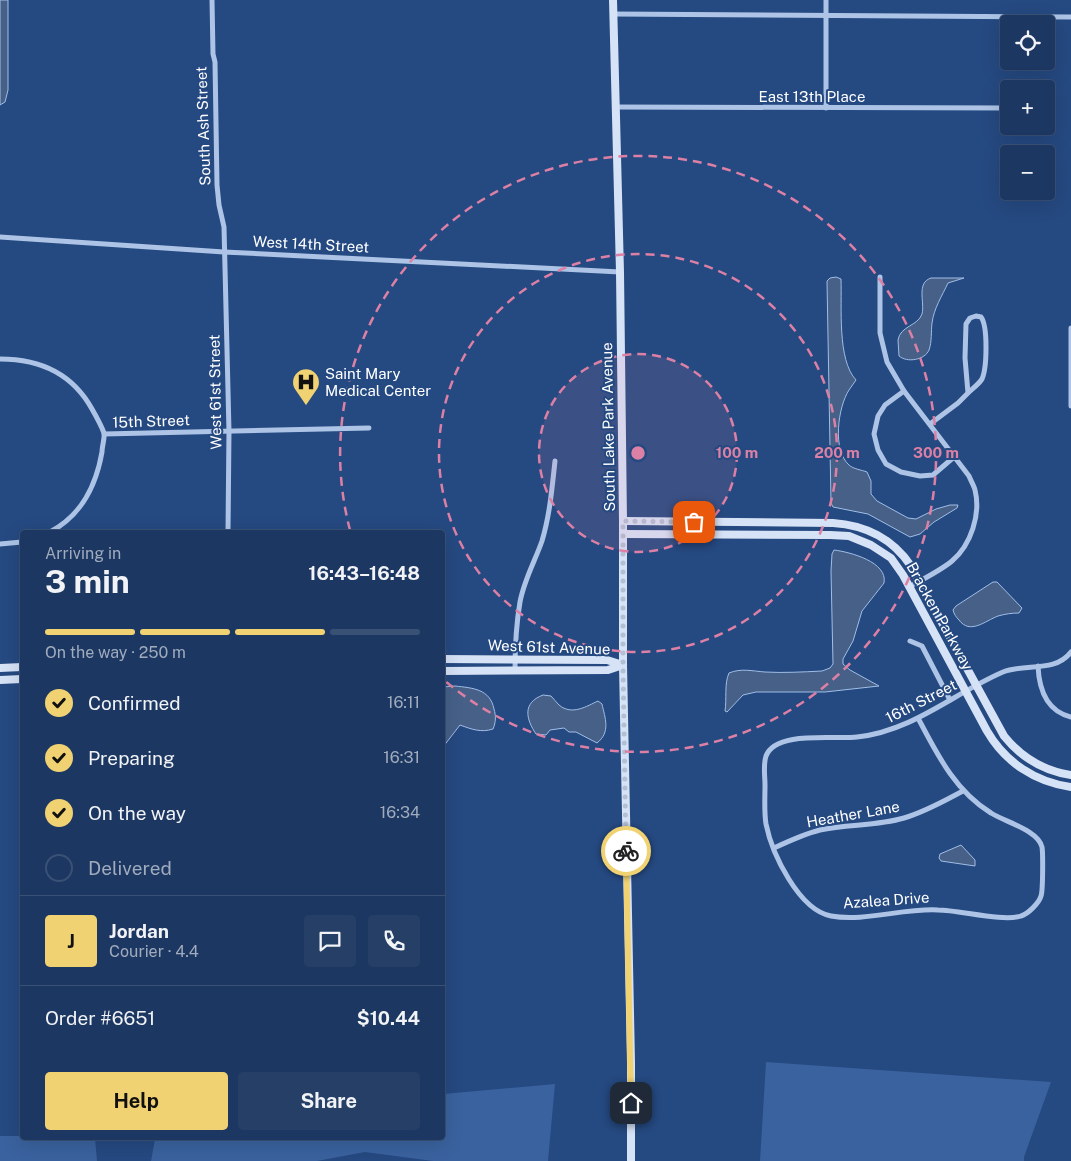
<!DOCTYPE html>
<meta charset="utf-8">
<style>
body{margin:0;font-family:"Public Sans",sans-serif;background:#253f67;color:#f1f3f6;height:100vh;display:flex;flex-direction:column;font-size:19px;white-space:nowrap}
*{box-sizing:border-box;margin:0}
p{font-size:16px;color:#a0acbd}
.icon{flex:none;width:28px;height:28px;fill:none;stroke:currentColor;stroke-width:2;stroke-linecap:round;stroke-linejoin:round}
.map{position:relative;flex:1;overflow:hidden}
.drawer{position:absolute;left:20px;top:530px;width:425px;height:610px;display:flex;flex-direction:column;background:#1c3761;border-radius:5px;box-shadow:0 5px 20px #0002,0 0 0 1px #3a5176}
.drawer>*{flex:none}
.fabs{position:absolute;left:1000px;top:15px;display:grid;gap:10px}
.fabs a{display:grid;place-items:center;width:55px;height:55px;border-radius:5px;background:#1c3761;box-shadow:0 5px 20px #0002,0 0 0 1px #3a5176;font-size:25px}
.pin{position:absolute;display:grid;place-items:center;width:42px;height:42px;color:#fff;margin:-21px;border-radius:10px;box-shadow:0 2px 8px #0006}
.courier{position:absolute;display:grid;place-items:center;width:50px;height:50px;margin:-25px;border:4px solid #f0d272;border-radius:50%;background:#fff;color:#222;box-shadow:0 1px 6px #0007}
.summary em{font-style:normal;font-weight:700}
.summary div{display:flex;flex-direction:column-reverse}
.summary{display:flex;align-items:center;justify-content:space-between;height:85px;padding:0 25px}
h1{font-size:32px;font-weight:700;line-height:38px}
.bar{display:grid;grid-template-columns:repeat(4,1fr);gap:8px 5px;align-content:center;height:60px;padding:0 25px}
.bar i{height:6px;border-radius:4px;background:#3a5176}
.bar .active{background:#f0d272}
.bar p{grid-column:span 4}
.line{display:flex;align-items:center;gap:12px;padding:0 25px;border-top:1px solid #3a5176}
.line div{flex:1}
.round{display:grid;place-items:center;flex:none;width:52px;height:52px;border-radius:5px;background:#253f67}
ol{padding:0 25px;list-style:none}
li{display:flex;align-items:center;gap:15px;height:55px}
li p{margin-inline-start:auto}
li .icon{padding:5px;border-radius:50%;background:#f0d272;color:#111;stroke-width:4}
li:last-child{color:#a0acbd}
li i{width:28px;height:28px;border:2px solid #3a5176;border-radius:50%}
.cta{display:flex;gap:10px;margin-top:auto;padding:10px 25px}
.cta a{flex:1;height:58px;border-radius:5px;background:#f0d272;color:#111;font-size:20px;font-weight:700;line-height:58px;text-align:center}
.cta a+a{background:#253f67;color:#f1f3f6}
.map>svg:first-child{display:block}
.green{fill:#3a629e}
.water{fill:#466088;stroke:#a1bee7}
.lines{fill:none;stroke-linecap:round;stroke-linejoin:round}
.street{stroke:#adc4e6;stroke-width:5}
.secondary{stroke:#d6e2f6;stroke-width:8}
.done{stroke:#b3bfd3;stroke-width:5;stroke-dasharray:0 9}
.route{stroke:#f0d272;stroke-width:6}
.ring{fill:none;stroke:#dd80a5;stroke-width:2.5;stroke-dasharray:9 6}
.labels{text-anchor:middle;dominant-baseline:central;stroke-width:4;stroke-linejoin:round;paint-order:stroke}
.street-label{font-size:15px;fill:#fff;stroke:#254981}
.poi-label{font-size:15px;fill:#fff;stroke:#254981;text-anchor:start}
.centre{fill:#dd80a5;stroke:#254981;stroke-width:2.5}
.ring-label{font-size:15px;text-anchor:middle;font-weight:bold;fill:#dd80a5;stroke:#254981;stroke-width:4;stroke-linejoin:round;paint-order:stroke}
</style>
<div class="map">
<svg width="1071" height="1161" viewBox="0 0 1071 1161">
<rect width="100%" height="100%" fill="#254981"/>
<g class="green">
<polygon points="766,1062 1051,1082 1024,1157 1024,1161 760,1161"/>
<polygon points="555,1084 548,1161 433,1161 365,1152 317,1161 151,1161 155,1139 157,1138 442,1138 443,1094"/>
<polygon points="0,1136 22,1136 22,1138 95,1138 97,1161 0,1161"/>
</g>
<g class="water">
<polygon points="0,0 8,0 8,90 5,102 0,105"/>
<path d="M836 277 841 279C842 306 837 360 856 380 854 383 851 387 849 390 838 407 832 450 849 465 853 469 862 470 867 472L871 481V494L877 501 908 518 916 519 936 509 950 505H958L957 508 934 522 920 534 910 537 868 514 833 507 831 503 827 281 830 278Z"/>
<path d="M931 278H964L948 283C942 296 934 308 932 323 931 331 932 342 929 350 925 360 907 363 899 356 899 351 898 345 898 340 900 326 918 326 922 314 925 302 916 283 931 278Z"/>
<path d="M834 550C850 552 888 562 884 583L862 611 853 641 843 659V664L850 670 879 686 825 692H756L743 695 727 712 725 711C727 699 724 684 729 673 741 668 752 671 765 672 783 673 803 672 822 671L830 668 833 664 831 571 832 554Z"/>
<path d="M993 582H997L1022 608 1019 613C1012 613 1005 614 998 616 985 621 970 635 959 620 956 617 954 614 953 610L956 606Z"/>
<path d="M455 686C473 688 490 689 494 709 496 716 496 722 493 729 481 733 471 729 460 725L443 747V687Z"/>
<path d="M543 695 551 696C554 699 556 702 559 705 572 716 587 706 598 701L602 704C605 718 611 732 597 743L576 732H569L564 728 550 730 546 735 536 734C526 719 522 703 543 695Z"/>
<polygon points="961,845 975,860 975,866 941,861 939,858 940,854"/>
</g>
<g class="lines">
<g class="street">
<polyline points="212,0 213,54 215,62 217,185 219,205 224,227 229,431 228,532"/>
<polyline points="826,0 826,108"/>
<polyline points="613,14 1071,17"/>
<polyline points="615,107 1009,108"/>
<polyline points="0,237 224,252 620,272"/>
<path d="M880 277V333L887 362 904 391 969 476C971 481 974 486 975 490 981 514 971 545 952 561 940 571 923 579 909 587"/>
<polyline points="1071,328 1071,406"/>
<path d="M0 359C40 359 72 373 92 409 96 416 101 425 104 433 105 438 102 446 102 452 96 486 82 515 50 532"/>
<polyline points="904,391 885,405 878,416 874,434 878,450 886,464 901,472 920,476 933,475 954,457"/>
<path d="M930 424 958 403 968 393 965 358 966 324 970 318 976 316 981 317C988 326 987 368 982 379 978 385 973 388 968 393"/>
<polyline points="104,434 369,428"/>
<polyline points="0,544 22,542"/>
<polyline points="910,641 922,646 950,700"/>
<path d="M1038 666C1039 689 1046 711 1071 717"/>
<path d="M515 671C515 648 516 625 520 602 524 580 535 561 542 541 550 514 552 488 555 461"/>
<path d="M918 718C937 754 955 791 991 813 1005 822 1038 830 1042 847 1043 853 1043 891 1041 896 1039 903 1028 914 1021 916 1003 922 959 910 938 910 904 908 864 922 831 916 799 910 772 854 766 824 764 812 765 798 765 785 765 776 763 765 766 756 776 730 835 740 857 737 913 731 954 693 1003 672 1026 663 1055 673 1071 652"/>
<path d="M774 848C789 841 804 834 820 830 848 824 877 826 904 818 925 812 944 801 963 791"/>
</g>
<g class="secondary">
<polyline points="613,0 620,272 623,521 623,665 631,1063 631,1161"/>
<path d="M623 521 833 523C865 525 893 539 911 566L1004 736C1021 757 1044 771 1071 775"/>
<path d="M623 534 830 535 849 536 871 545 891 558 903 575 987 731C1005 762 1035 782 1071 787"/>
<polyline points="442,659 607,660 623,665"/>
<polyline points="0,668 22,667"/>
<polyline points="442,671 608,670 623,665"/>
<polyline points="0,680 22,679"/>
</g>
</g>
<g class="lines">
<polyline class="done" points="626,851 623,665 623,521 694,522"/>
<polyline class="route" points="626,851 631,1103"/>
</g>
<circle cx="638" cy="453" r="99" fill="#dd80a5" fill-opacity=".12"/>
<g class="ring">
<circle cx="638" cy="453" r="99"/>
<circle cx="638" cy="453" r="199"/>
<path d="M350 530A298 298 0 1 1 444 680"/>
</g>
<defs>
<g id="hospital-pin" transform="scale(1.4375)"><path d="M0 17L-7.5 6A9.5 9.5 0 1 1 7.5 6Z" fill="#f0d272" stroke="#254981"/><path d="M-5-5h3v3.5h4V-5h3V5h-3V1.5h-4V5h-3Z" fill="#111"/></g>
</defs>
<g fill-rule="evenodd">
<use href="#hospital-pin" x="306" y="382"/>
</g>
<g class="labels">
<g class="street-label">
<text x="812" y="96">East 13th Place</text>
<text transform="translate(203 126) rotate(-92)">South Ash Street</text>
<text transform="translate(311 244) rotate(3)">West 14th Street</text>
<text transform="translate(215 392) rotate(-91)">West 61st Street</text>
<text transform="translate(151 421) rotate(-2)">15th Street</text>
<text transform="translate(608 427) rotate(-91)">South Lake Park Avenue</text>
<text transform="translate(940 616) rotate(61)">Bracken Parkway</text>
<text transform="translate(549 647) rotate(2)">West 61st Avenue</text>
<text transform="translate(921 701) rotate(-27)">16th Street</text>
<text transform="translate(853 814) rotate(-10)">Heather Lane</text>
<text transform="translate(886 900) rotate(-4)">Azalea Drive</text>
</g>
<g class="poi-label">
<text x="325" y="373">Saint Mary<tspan x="325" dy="17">Medical Center</tspan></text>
</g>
</g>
<circle cx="638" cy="453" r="8" class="centre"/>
<g class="ring-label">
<text x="737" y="458">100 m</text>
<text x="837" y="458">200 m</text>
<text x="936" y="458">300 m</text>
</g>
</svg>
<div class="fabs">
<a><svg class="icon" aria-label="locate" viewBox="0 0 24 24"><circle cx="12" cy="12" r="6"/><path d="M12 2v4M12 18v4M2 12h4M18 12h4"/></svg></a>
<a>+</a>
<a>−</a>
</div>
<div class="pin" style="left:694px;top:522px;background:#ea580c"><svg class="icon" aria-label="bag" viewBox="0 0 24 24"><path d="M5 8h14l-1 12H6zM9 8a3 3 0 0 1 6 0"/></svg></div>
<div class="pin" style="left:631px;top:1103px;background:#1f2937"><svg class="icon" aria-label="home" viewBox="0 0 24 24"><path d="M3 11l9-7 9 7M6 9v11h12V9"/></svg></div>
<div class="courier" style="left:626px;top:851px"><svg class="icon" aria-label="bike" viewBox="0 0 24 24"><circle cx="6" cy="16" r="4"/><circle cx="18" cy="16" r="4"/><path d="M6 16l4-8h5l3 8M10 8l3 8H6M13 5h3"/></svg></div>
<section class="drawer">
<div class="summary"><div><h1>3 min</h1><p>Arriving in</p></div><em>16:43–16:48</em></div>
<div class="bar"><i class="active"></i><i class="active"></i><i class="active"></i><i></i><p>On the way · 250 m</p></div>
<ol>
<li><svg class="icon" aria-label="check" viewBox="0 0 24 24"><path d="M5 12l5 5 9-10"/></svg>Confirmed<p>16:11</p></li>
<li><svg class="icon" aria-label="check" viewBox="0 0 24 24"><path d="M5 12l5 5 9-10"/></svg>Preparing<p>16:31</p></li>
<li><svg class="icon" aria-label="check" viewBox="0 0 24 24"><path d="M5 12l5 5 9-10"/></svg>On the way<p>16:34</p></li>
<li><i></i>Delivered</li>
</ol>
<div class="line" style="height:90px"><b class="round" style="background:#f0d272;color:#111">J</b><div><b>Jordan</b><p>Courier · 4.4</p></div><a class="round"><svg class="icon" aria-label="chat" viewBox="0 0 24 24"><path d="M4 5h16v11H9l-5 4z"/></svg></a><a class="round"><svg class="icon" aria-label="phone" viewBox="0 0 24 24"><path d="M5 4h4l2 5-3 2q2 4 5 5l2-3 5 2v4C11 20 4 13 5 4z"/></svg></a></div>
<div class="line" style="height:65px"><div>Order #6651</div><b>$10.44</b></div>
<div class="cta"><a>Help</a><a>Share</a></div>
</section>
</div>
